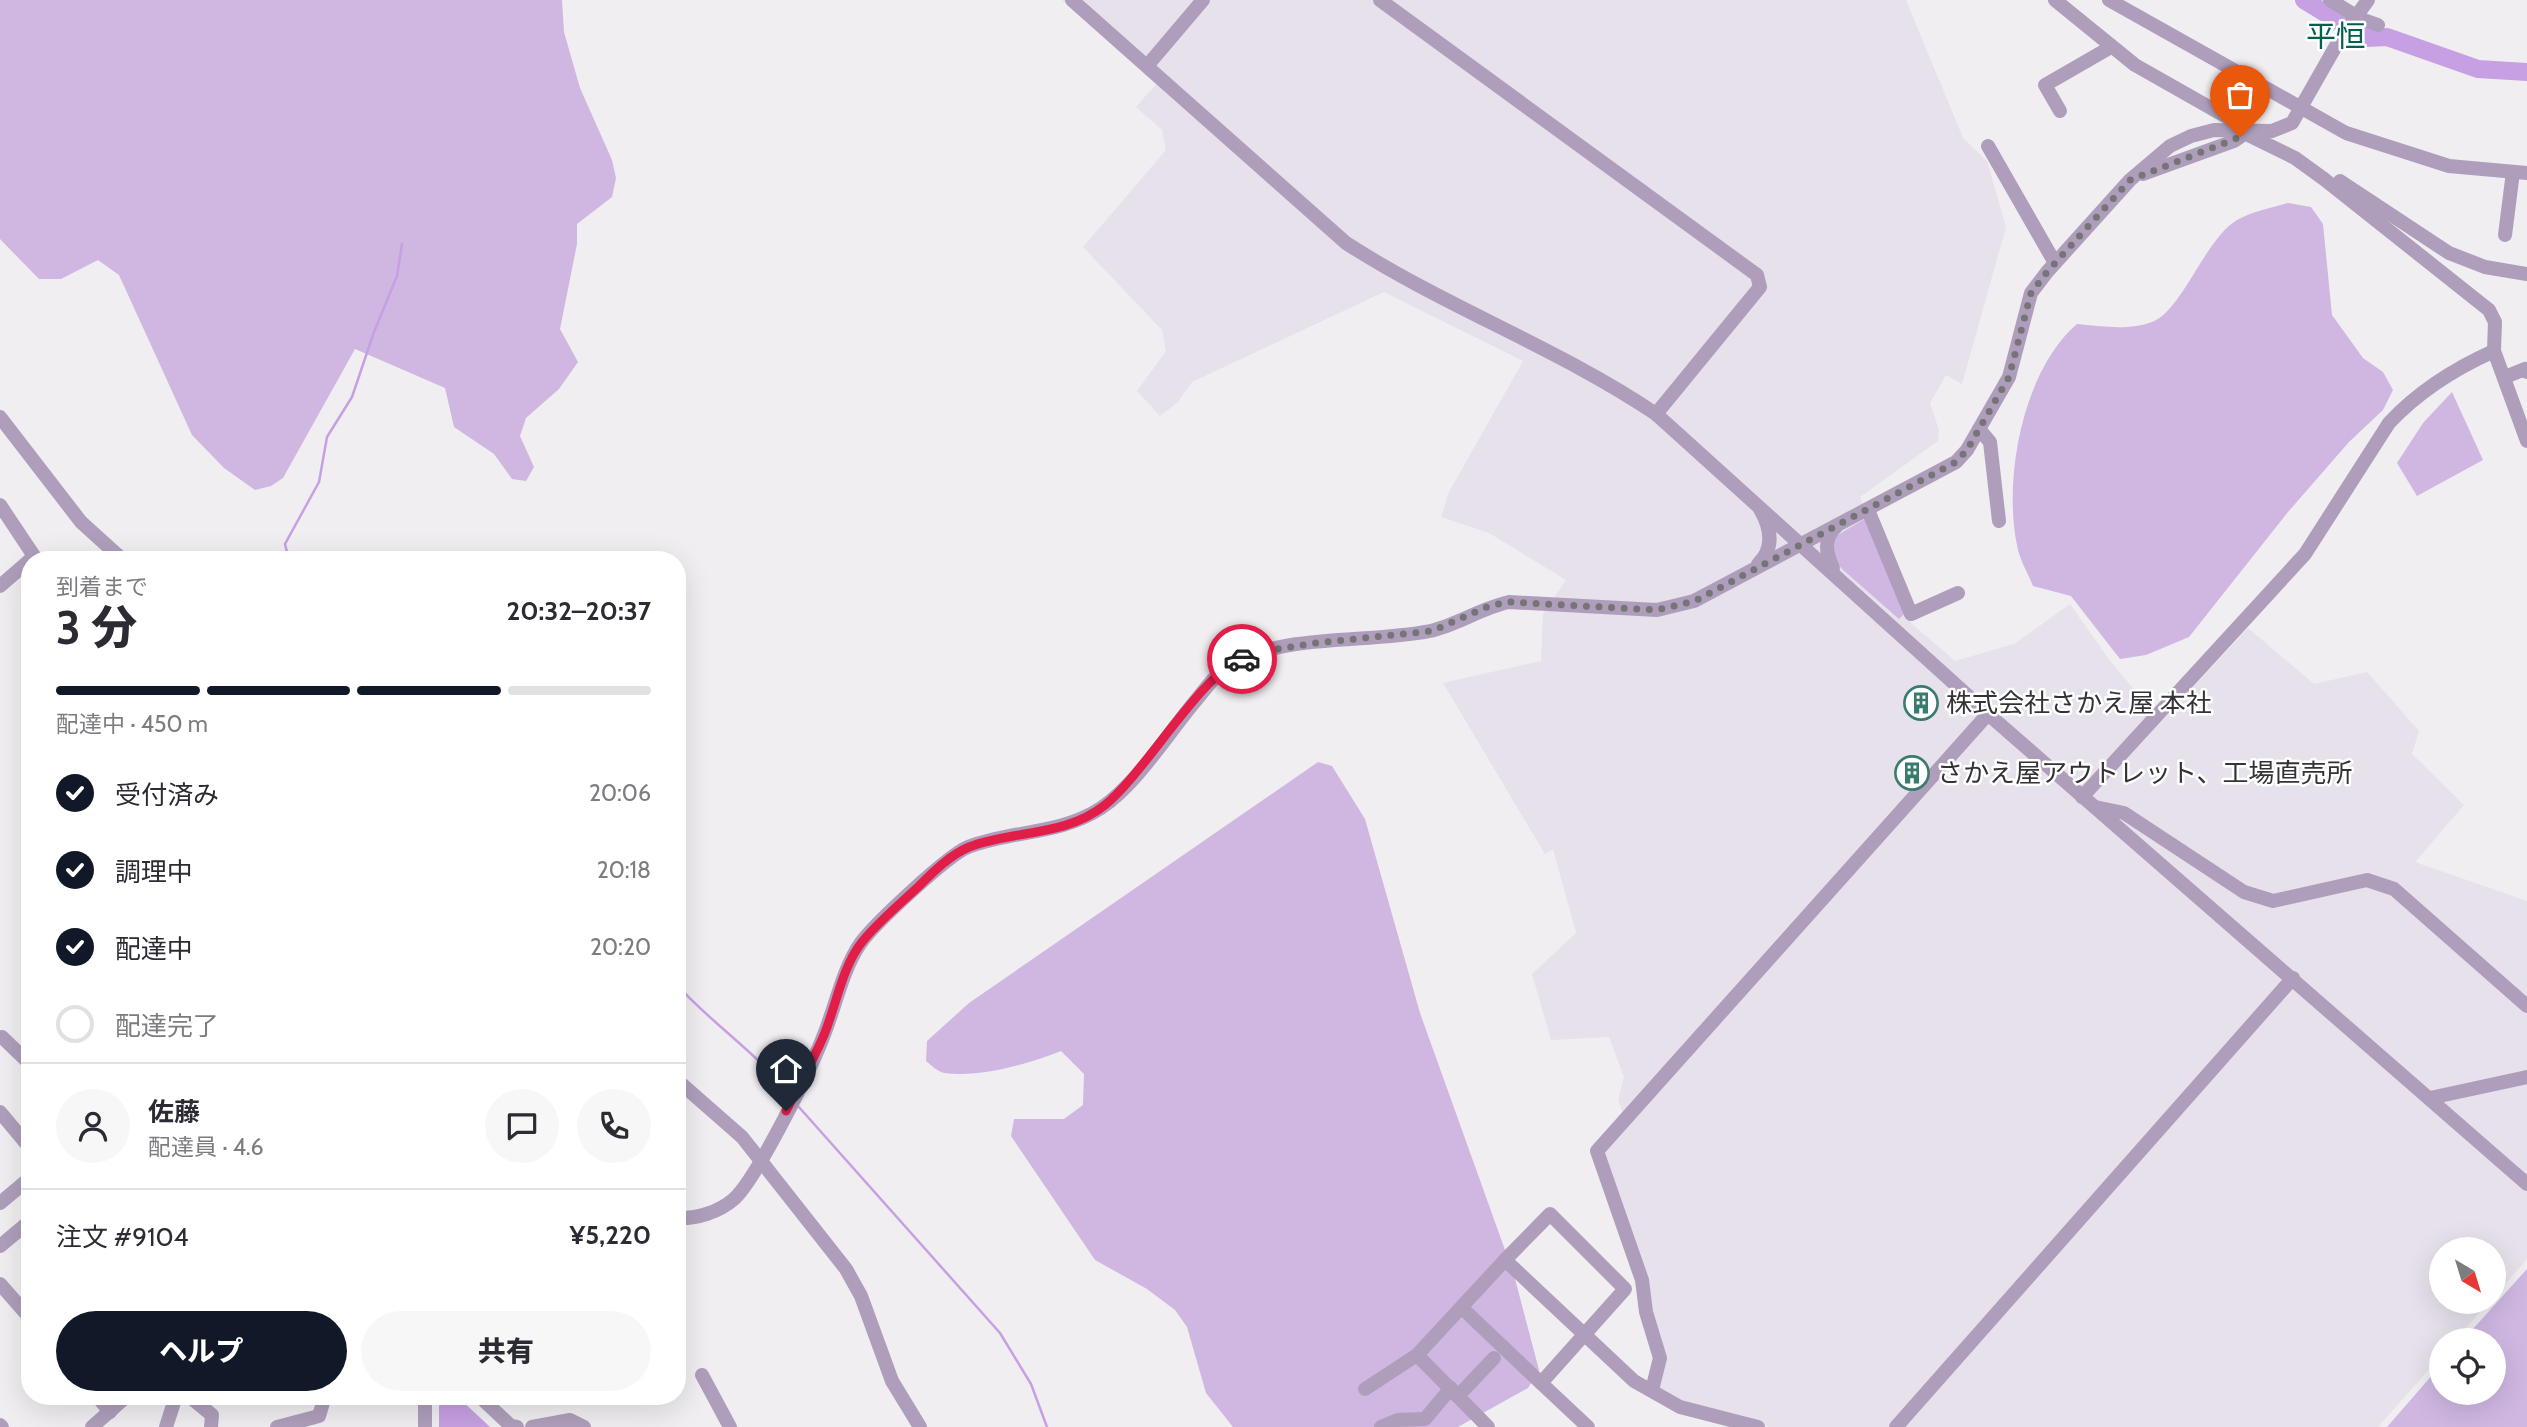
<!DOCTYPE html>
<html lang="ja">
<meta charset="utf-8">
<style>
body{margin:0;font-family:Cabin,"Noto Sans JP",sans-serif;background:#f7f7f7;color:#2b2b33;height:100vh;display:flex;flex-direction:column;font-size:26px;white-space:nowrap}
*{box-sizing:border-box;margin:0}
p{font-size:23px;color:#7c7c81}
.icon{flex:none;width:38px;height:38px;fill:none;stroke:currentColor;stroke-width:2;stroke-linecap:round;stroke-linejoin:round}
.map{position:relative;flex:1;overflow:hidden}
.panel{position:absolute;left:21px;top:551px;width:665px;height:854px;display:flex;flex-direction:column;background:#fff;border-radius:28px;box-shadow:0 7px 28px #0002}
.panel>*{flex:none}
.needle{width:46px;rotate:142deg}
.fabs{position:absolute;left:2429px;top:1237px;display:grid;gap:14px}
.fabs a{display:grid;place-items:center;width:77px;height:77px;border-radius:50%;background:#fff;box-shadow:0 7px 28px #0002;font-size:35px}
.pin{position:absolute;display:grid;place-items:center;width:60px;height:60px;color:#fff;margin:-72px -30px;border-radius:50% 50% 50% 0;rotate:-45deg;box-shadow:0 0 7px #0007}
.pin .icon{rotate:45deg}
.courier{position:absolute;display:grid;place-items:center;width:70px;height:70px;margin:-35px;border:5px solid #e11d48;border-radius:50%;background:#fff;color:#222;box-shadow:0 2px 9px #0007}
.headline em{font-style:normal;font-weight:800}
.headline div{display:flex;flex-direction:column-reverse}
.headline{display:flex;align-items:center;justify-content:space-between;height:119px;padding:0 35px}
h1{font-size:46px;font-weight:800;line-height:52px}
.bar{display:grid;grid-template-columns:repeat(4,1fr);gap:10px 7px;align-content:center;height:84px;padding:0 35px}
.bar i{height:9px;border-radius:5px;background:#e1e1e2}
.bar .selected{background:#111827}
.bar p{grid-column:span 4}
.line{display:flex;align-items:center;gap:18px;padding:0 35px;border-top:2px solid #e1e1e2}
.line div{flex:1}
.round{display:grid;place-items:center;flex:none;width:74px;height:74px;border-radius:37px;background:#f7f7f7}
ol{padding:0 35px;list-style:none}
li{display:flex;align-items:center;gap:21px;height:77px}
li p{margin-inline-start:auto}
li .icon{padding:7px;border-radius:50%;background:#111827;color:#fff;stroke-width:4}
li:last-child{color:#7c7c81}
li i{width:38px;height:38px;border:4px solid #e1e1e2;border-radius:50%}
.primary-button{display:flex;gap:14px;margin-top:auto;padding:14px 35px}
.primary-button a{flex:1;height:80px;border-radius:42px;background:#111827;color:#fff;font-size:28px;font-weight:800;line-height:80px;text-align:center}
.primary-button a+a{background:#f7f7f7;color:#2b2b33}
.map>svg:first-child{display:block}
.built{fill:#e6e1eb}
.green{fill:#cfb7e2}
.water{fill:#c6a0e2}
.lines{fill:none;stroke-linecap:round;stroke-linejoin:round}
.stream{stroke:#c6a0e2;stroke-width:2.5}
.river{stroke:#c6a0e2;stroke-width:18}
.minor{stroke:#ae9ebb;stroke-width:14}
.done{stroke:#757476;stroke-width:7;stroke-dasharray:0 12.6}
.route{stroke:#e11d48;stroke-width:9}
.labels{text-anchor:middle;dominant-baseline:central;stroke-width:5;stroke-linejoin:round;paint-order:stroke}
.poi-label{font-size:26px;fill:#333234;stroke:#fff;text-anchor:start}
.quarter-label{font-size:30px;fill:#036051;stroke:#fff}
</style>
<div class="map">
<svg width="2527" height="1427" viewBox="0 0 2527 1427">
<rect width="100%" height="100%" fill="#f0eef1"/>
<polygon class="built" points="1062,0 1906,0 1963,138 1987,161 2006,227 1962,384 1946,375 1930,403 1939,430 1938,441 1860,497 1911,623 1955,661 2014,644 2070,604 2111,662 2161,722 2248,628 2314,684 2367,672 2419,731 2412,754 2464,805 2415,862 2527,901 2527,1259 2494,1297 2494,1250 2441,1250 2441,1302 2489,1302 2455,1340 2441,1340 2441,1356 2378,1427 1769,1427 1747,1417 1681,1403 1657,1387 1664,1363 1601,1153 1627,1124 1618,1100 1624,1077 1609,1037 1551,1040 1532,974 1576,933 1553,849 1545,854 1443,683 1541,661 1543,614 1566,580 1489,533 1441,517 1449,492 1523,361 1384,292 1192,382 1178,402 1160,416 1137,391 1166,351 1162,330 1083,247 1166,150 1162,130 1136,107 1156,84"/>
<g class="green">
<polygon points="0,0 562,0 564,32 580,88 612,160 616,178 612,197 577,224 577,244 560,329 578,362 559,389 526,418 520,436 534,467 526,481 512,479 494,454 454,427 445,388 355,349 283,478 271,486 255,490 224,468 192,435 119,275 98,260 61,279 39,279 0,239"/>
<path d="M2288 203 2311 207 2323 224 2332 315 2363 358 2383 372 2393 390 2383 410 2349 442 2288 512 2189 637 2146 655 2120 659 2071 596 2033 586C2028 573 2019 559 2017 545 2003 478 2023 370 2077 324 2100 326 2129 331 2152 322 2182 311 2205 239 2237 220 2253 211 2271 208 2288 203Z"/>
<polygon points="2452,392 2483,460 2417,496 2397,463 2423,423"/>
<polygon points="1866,518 1906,612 1899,619 1842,569 1834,559 1833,538"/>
<path d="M1318 762 1332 766 1365 819 1420 1013 1514 1275 1539 1370 1528 1388 1458 1427H1233L1206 1393 1187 1327 1175 1310 1147 1289 1095 1260 1011 1136 1014 1119H1064L1083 1105 1084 1074 1061 1051C1028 1064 981 1078 944 1073 938 1072 931 1065 926 1061L927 1041 969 1003Z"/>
<polygon points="2527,1269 2527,1427 2387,1427 2441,1365 2441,1393 2494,1393 2494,1340 2463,1340"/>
</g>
<polygon class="water" points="458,1396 458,1397 490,1427 439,1427 439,1397"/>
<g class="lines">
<g class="stream">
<polyline points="289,560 285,544 319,482 327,437 352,397 374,332 397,276 402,244"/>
<path d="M677 985C712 1024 758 1053 789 1095"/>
<polyline points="798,1106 1000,1333 1031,1384 1047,1427"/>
</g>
<polyline class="river" points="2304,0 2366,38 2387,37 2478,69 2527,72"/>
<g class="minor">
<path d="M1072 0 1346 243C1445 307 1558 348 1656 414L1988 714 2527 1184"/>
<polyline points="1380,0 1757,275 1760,287 1656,414"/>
<polyline points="2055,0 2135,65 2232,120 2240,131 2295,158 2324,179 2489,310 2495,322 2494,351 2527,441"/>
<polyline points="2109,0 2346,133 2449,166 2527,173"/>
<polyline points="2330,0 2361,19 2378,25"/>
<polyline points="1147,66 1203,0"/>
<polyline points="2060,111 2045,85 2111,47"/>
<polyline points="1988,146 2055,263"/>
<polyline points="2143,174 2234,141 2240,137 2240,131"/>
<polyline points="2340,181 2449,253 2485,267 2527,274"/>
<polyline points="2505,235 2513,172"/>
<polyline points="2505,377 2525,369 2527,372"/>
<polyline points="0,417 81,522 123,560"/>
<polyline points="1979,429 1990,442 1999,521"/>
<polyline points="0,505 34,556 30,560"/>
<polyline points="1868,510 1911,614 1958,593"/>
<path d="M1758 564C1775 548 1771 528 1760 509"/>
<path d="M1833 568C1826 554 1823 538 1836 527"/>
<polyline points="0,586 30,560"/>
<path d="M2082 797 2305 554 2389 423C2417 393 2456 368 2494 351"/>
<polyline points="2095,807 2124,813 2244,892 2273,901 2367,880 2394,889 2527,1006"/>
<polyline points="2,1037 30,1064"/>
<polyline points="677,1080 742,1137 846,1269 861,1296 892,1381 920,1427"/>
<polyline points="2430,1098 2527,1077"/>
<polyline points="0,1112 30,1148"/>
<polyline points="0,1203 30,1178"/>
<path d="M677 1218C697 1219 719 1212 734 1199 757 1178 813 1065 825 1032 836 1004 843 969 860 944 873 925 948 855 968 847 1012 830 1060 835 1101 808 1137 784 1169 732 1197 699 1208 685 1221 668 1237 660 1297 634 1368 643 1430 631 1457 625 1481 608 1509 602L1657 610 1694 601 1956 462 1967 450 2009 377 2031 293 2047 272 2130 180 2170 146 2191 136 2214 130 2272 131 2292 123 2341 37 2368 0"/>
<polyline points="0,1246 30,1221"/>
<polyline points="0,1284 30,1318"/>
<polyline points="1462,1308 1541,1383 1625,1289 1550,1214 1505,1260"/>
<polyline points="702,1375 730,1427"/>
<polyline points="1541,1383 1588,1427"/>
<polyline points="1365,1389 1417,1355"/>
<polyline points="1652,1390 1660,1358 1646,1312 1642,1280 1597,1151 1988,714"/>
<polyline points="97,1396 110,1412"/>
<polyline points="189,1396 212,1415 211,1427"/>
<polyline points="257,1396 258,1397"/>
<polyline points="479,1396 511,1426 517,1427"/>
<polyline points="1458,1396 1494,1358"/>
<polyline points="0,1425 2,1427"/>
<polyline points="92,1427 127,1396"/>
<polyline points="166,1427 176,1396"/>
<polyline points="277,1427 319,1416 325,1396"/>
<polyline points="425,1427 425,1396"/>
<polyline points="532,1427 570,1420 584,1427"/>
<polyline points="1381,1427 1398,1420 1425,1419 1451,1388"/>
<polyline points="1488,1427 1417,1355 1505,1260 1634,1381 1680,1407 1758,1427"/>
<polyline points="1896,1427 2293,978"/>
</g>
</g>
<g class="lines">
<polyline class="done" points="1242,659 1264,651 1316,643 1432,631 1489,606 1509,602 1657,610 1695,601 1956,462 1967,450 2009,377 2031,293 2047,272 2130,180 2240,137"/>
<path class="route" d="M786 1111C798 1086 813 1061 824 1035 836 1006 842 967 862 942 878 922 900 904 919 886 933 872 950 855 969 847 1013 830 1065 837 1105 805 1144 774 1202 673 1242 659"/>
</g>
<defs>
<g id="building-ring" transform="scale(1.75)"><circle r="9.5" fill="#fff" stroke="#397b6d" stroke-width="1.5"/><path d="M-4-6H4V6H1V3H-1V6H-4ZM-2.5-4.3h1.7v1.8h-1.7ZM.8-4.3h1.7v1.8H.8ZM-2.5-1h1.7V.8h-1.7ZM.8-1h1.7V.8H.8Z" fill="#397b6d"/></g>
</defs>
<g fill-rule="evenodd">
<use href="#building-ring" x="1921" y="703"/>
<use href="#building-ring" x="1912" y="773"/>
</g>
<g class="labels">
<g class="poi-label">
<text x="1946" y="703">株式会社さかえ屋 本社</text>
<text x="1937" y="773">さかえ屋アウトレット、工場直売所</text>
</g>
<g class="quarter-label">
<text x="2336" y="36">平恒</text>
</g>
</g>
</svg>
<div class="fabs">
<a><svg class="needle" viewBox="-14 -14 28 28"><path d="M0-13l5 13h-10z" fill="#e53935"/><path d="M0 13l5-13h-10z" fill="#7c7c81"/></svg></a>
<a><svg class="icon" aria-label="locate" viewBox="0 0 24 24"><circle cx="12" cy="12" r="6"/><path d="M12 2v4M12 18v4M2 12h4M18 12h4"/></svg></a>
</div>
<div class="pin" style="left:2240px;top:137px;background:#ea580c"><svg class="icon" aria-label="bag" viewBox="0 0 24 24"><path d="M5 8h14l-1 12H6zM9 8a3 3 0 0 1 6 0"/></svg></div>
<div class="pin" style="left:786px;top:1111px;background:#1f2937"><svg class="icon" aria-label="home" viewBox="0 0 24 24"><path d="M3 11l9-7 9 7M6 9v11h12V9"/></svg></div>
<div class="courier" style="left:1242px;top:659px"><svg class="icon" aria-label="car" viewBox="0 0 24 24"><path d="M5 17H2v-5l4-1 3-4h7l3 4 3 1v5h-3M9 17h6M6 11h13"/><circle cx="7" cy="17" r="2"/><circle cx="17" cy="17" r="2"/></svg></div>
<section class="panel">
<div class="headline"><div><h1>3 分</h1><p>到着まで</p></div><em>20:32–20:37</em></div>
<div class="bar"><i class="selected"></i><i class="selected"></i><i class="selected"></i><i></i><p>配達中 · 450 m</p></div>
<ol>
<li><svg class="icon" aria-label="check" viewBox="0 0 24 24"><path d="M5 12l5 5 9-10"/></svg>受付済み<p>20:06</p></li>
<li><svg class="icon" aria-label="check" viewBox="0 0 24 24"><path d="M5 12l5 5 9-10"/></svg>調理中<p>20:18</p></li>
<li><svg class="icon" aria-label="check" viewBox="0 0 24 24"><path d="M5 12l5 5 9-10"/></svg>配達中<p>20:20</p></li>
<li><i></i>配達完了</li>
</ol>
<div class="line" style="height:126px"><a class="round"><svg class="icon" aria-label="person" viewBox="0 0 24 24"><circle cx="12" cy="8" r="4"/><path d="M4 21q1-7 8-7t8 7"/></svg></a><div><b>佐藤</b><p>配達員 · 4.6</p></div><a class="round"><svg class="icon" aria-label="chat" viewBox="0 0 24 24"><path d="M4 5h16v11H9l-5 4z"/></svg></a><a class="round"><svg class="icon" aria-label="phone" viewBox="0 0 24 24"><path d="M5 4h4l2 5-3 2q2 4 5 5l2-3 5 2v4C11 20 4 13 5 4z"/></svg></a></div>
<div class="line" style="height:91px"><div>注文 #9104</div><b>¥5,220</b></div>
<div class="primary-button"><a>ヘルプ</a><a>共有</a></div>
</section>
</div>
